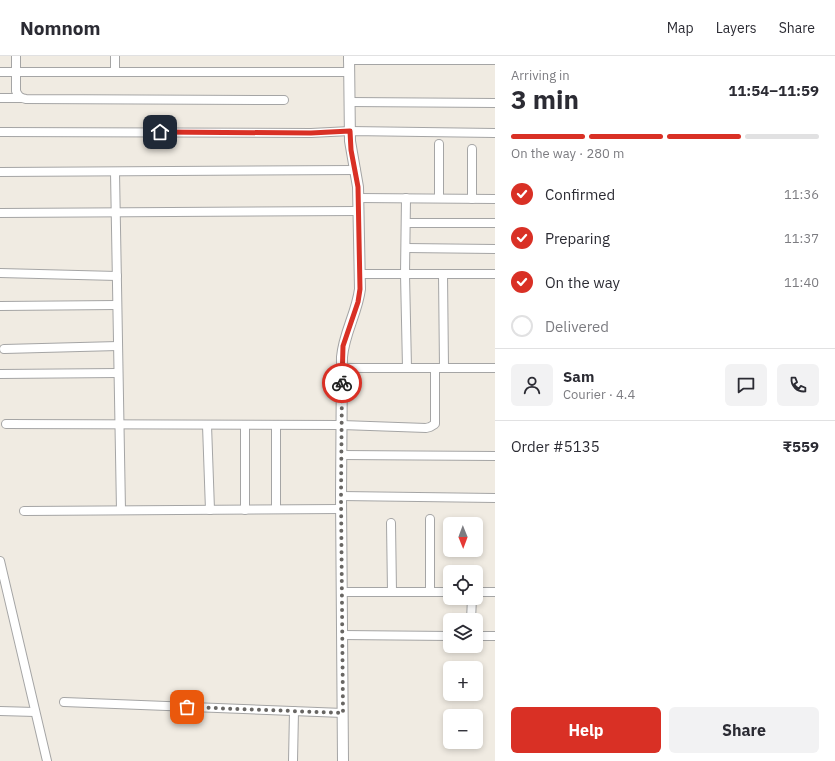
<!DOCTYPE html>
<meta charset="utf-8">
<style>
body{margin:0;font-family:"IBM Plex Sans",sans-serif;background:#f2f2f3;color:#2b2b33;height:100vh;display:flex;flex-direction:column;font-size:15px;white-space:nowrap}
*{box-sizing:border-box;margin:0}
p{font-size:13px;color:#7c7c81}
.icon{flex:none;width:22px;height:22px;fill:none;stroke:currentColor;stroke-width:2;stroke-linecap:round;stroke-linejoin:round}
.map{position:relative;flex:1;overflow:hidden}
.details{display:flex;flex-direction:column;background:#fff;width:340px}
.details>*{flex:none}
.needle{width:26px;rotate:179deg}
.tools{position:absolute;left:443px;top:461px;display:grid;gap:8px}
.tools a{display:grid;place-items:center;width:40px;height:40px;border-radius:6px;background:#fff;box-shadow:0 2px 6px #0003;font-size:20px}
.pin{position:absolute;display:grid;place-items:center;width:34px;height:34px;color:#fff;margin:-17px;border-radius:8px;box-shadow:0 2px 6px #0006}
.courier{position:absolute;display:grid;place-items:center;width:40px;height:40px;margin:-20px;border:3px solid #d93025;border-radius:50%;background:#fff;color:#222;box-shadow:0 1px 5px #0007}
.summary em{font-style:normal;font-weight:700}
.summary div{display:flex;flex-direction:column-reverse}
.summary{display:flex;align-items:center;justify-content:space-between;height:68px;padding:0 16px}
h1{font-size:26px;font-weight:700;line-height:30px}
.bar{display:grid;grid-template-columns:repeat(4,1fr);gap:6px 4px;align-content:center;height:48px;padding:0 16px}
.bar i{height:5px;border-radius:3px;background:#e1e1e2}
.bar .selected{background:#d93025}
.bar p{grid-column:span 4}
.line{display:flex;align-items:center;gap:10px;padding:0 16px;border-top:1px solid #e1e1e2}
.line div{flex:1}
.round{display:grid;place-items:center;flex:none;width:42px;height:42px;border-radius:6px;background:#f2f2f3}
ol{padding:0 16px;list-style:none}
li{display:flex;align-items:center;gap:12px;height:44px}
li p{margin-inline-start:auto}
li .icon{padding:4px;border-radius:50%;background:#d93025;color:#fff;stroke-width:4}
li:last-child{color:#7c7c81}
li i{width:22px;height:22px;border:2px solid #e1e1e2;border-radius:50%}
.cta{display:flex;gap:8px;margin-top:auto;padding:8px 16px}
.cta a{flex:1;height:46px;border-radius:6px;background:#d93025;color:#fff;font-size:16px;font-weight:700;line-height:46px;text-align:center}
.cta a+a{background:#f2f2f3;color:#2b2b33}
header{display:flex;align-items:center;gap:24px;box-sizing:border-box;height:56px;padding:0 20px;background:#fff;border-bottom:1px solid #e1e1e2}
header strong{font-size:19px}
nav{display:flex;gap:22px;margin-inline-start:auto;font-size:14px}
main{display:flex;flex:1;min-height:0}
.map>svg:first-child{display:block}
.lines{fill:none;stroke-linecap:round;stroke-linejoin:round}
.minor-casing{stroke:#a5a5a5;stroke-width:10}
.tertiary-casing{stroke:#a5a5a5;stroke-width:12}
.minor{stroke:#fff;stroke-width:8}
.tertiary{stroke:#fff;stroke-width:10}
.done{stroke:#686663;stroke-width:4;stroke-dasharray:0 7.2}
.route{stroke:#d93025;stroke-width:5}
</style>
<header>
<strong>Nomnom</strong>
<nav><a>Map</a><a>Layers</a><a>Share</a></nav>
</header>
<main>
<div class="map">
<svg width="495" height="705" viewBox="0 0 495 705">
<rect width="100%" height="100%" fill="#f0ebe2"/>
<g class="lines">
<g class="minor-casing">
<g id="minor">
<path d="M16 0V35C18 40 20 42 26 43L284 44"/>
<polyline points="115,0 115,16"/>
<polyline points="348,4 495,4"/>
<polyline points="0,16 349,16"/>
<polyline points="0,42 21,42"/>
<polyline points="350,46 495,47"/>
<polyline points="0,76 311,77 350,75 495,77"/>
<polyline points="472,93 472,143"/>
<polyline points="0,116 356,114"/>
<polyline points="115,116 121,454"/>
<polyline points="358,142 495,143"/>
<polyline points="406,142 405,218 407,312"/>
<polyline points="439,142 439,88"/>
<polyline points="0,157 358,155"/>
<polyline points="406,167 495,167"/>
<polyline points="406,192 495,193"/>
<polyline points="0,217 117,220"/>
<polyline points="359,218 495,218"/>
<polyline points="443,218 444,312"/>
<polyline points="0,250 117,249"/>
<polyline points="4,293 118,290"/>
<polyline points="342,312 495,312"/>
<polyline points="0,318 118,317"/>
<polyline points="6,368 342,369 426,372 430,371 435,368 435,312"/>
<polyline points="207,369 210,454"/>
<polyline points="245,369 245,454"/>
<polyline points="341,399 495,400"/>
<polyline points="341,440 495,442"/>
<polyline points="276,453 276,369"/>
<polyline points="24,455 341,453"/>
<polyline points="430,463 430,536"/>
<polyline points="391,467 392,536"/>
<polyline points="0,505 47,705"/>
<polyline points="342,536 450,536"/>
<polyline points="476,536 495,536"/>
<polyline points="471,564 472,542"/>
<polyline points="342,579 450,580"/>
<polyline points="476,580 495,580"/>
<polyline points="64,646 343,657"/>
<polyline points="0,655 35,656"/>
<polyline points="293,705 294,655"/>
</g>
</g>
<g class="tertiary-casing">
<path id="tertiary" d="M343 705 341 440 342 301C344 277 357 257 360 233L358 131 350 85 349 0"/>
</g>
<use href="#minor" class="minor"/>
<use href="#tertiary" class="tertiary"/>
</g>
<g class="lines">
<polyline class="done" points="187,651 343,657 341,440 342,327"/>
<polyline class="route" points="160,76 311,77 350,75 351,94 358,131 360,233 358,246 343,290 342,327"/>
</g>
</svg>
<div class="tools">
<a><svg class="needle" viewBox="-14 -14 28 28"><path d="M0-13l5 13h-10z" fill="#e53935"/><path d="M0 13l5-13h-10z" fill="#7c7c81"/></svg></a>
<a><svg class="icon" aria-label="locate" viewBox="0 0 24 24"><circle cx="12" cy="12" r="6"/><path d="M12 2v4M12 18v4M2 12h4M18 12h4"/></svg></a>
<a><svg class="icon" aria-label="layers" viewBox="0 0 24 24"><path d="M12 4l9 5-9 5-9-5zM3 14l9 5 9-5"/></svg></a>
<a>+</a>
<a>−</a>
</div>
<div class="pin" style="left:187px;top:651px;background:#ea580c"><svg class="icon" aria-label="bag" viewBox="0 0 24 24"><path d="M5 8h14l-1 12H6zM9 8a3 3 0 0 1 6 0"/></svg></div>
<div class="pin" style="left:160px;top:76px;background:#1f2937"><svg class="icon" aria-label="home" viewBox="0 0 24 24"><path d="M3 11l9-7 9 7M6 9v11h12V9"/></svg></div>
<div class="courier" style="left:342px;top:327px"><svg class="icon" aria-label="bike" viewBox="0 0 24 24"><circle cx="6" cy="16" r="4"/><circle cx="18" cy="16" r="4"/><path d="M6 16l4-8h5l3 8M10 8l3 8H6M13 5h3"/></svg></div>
</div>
<section class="details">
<div class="summary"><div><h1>3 min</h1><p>Arriving in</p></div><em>11:54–11:59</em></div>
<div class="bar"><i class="selected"></i><i class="selected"></i><i class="selected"></i><i></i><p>On the way · 280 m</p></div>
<ol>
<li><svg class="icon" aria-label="check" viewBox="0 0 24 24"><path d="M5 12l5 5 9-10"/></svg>Confirmed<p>11:36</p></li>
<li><svg class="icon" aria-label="check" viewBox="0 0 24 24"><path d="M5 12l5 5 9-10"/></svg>Preparing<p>11:37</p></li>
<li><svg class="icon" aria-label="check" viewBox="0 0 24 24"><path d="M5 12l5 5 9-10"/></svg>On the way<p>11:40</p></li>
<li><i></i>Delivered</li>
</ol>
<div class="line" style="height:72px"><a class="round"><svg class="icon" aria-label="person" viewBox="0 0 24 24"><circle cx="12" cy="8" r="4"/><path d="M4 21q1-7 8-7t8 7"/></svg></a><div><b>Sam</b><p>Courier · 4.4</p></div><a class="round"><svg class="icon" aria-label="chat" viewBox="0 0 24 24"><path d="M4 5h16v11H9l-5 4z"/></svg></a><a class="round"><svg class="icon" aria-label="phone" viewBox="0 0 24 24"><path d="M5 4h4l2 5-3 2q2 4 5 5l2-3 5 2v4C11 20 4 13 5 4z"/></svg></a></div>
<div class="line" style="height:52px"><div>Order #5135</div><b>₹559</b></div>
<div class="cta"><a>Help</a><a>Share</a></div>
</section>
</main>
